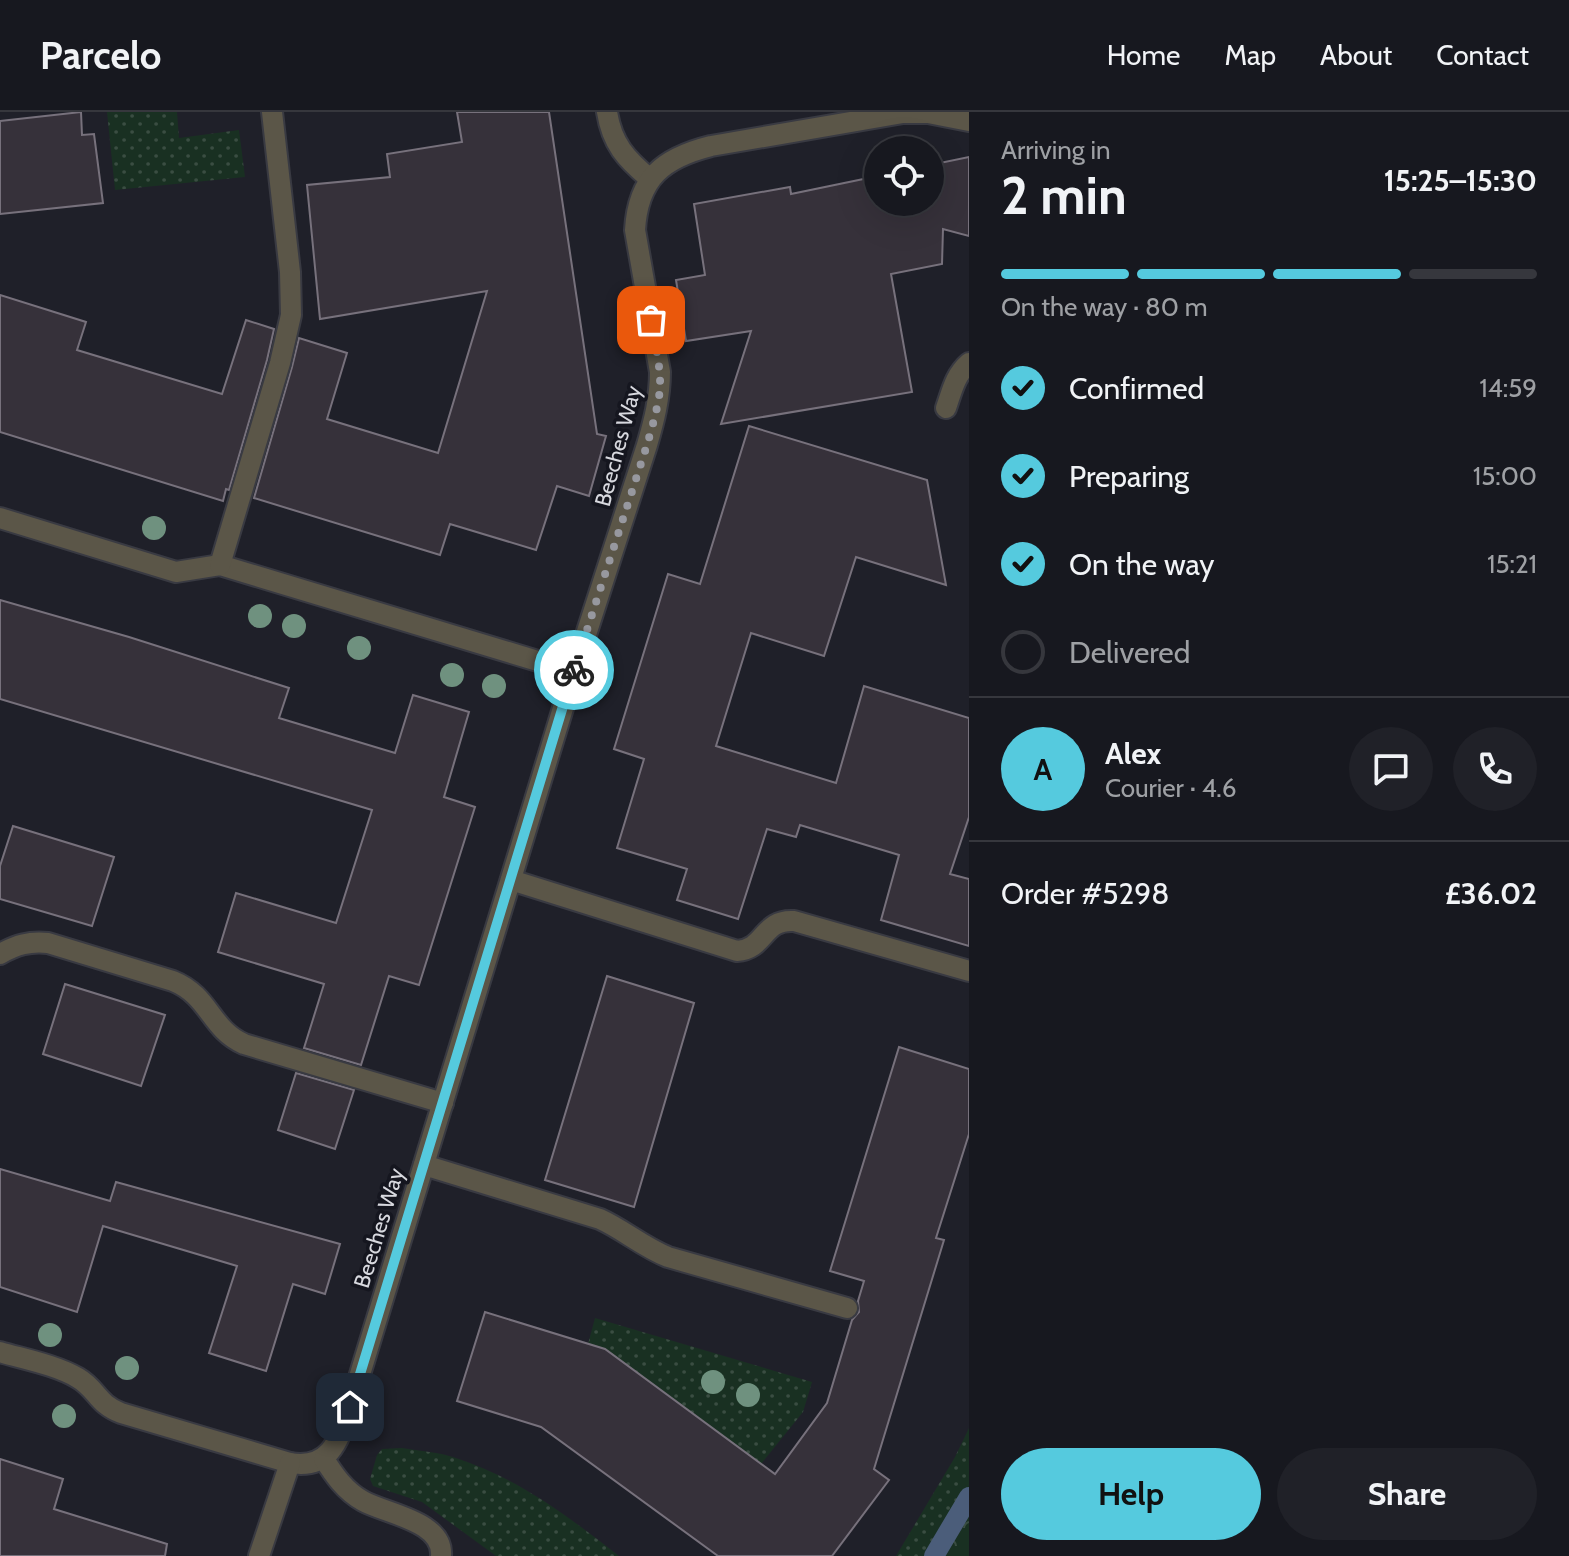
<!DOCTYPE html>
<meta charset="utf-8">
<style>
body{margin:0;font-family:Cabin,sans-serif;background:#202128;color:#f1f3f6;height:100vh;display:flex;flex-direction:column;font-size:30px;white-space:nowrap}
*{box-sizing:border-box;margin:0}
p{font-size:26px;color:#9ea0a4}
.icon{flex:none;width:44px;height:44px;fill:none;stroke:currentColor;stroke-width:2;stroke-linecap:round;stroke-linejoin:round}
.map{position:relative;flex:1;overflow:hidden}
.panel{display:flex;flex-direction:column;background:#17181f;width:600px}
.panel>*{flex:none}
.controls{position:absolute;left:864px;top:24px;display:grid;gap:16px}
.controls a{display:grid;place-items:center;width:80px;height:80px;border-radius:50%;background:#17181f;box-shadow:0 8px 32px #0002,0 0 0 2px #36373d;font-size:40px}
.pin{position:absolute;display:grid;place-items:center;width:68px;height:68px;color:#fff;margin:-34px;border-radius:16px;box-shadow:0 4px 12px #0006}
.courier{position:absolute;display:grid;place-items:center;width:80px;height:80px;margin:-40px;border:6px solid #55cade;border-radius:50%;background:#fff;color:#222;box-shadow:0 2px 10px #0007}
.overview em{font-style:normal;font-weight:700}
.overview div{display:flex;flex-direction:column-reverse}
.overview{display:flex;align-items:center;justify-content:space-between;height:136px;padding:0 32px}
h1{font-size:52px;font-weight:700;line-height:60px}
.bar{display:grid;grid-template-columns:repeat(4,1fr);gap:12px 8px;align-content:center;height:96px;padding:0 32px}
.bar i{height:10px;border-radius:6px;background:#36373d}
.bar .on{background:#55cade}
.bar p{grid-column:span 4}
.line{display:flex;align-items:center;gap:20px;padding:0 32px;border-top:2px solid #36373d}
.line div{flex:1}
.round{display:grid;place-items:center;flex:none;width:84px;height:84px;border-radius:42px;background:#202128}
ol{padding:0 32px;list-style:none}
li{display:flex;align-items:center;gap:24px;height:88px}
li p{margin-inline-start:auto}
li .icon{padding:8px;border-radius:50%;background:#55cade;color:#111;stroke-width:4}
li:last-child{color:#9ea0a4}
li i{width:44px;height:44px;border:4px solid #36373d;border-radius:50%}
.action{display:flex;gap:16px;margin-top:auto;padding:16px 32px}
.action a{flex:1;height:92px;border-radius:48px;background:#55cade;color:#111;font-size:32px;font-weight:700;line-height:92px;text-align:center}
.action a+a{background:#202128;color:#f1f3f6}
header{display:flex;align-items:center;gap:48px;box-sizing:border-box;height:112px;padding:0 40px;background:#17181f;border-bottom:2px solid #36373d}
header strong{font-size:38px}
nav{display:flex;gap:44px;margin-inline-start:auto;font-size:28px}
main{display:flex;flex:1;min-height:0}
.map>svg:first-child{display:block}
.grass{fill:url(#grass-dots)}
.forest{fill:url(#forest-crowns)}
.lines{fill:none;stroke-linecap:round;stroke-linejoin:round}
.stream{stroke:#4b5d7a;stroke-width:20}
.building{fill:#36313a;stroke:#77717c;stroke-width:2}
.minor-casing{stroke:#393a42;stroke-width:24}
.minor{stroke:#5b5648;stroke-width:20}
.tree{fill:#6f917f}
.done{stroke:#97989f;stroke-width:8;stroke-dasharray:0 14.4}
.route{stroke:#55cade;stroke-width:10}
.labels{text-anchor:middle;dominant-baseline:central;stroke-width:7;stroke-linejoin:round;paint-order:stroke}
.street-label{font-size:22px;fill:#d8d9df;stroke:#15161f}
</style>
<header>
<strong>Parcelo</strong>
<nav><a>Home</a><a>Map</a><a>About</a><a>Contact</a></nav>
</header>
<main>
<div class="map">
<svg width="969" height="1444" viewBox="0 0 969 1444">
<defs>
<pattern id="grass-dots" width="8" height="8" patternUnits="userSpaceOnUse" patternTransform="scale(2)"><rect width="8" height="8" fill="#193022"/><path d="M2 2h.1M6 6h.1" fill="none" stroke="#3a4d42" stroke-width="1.8" stroke-linecap="round"/></pattern>
<pattern id="forest-crowns" width="20" height="18" patternUnits="userSpaceOnUse" patternTransform="scale(2)"><rect width="20" height="18" fill="#193022"/><path d="M2 6a3 3 0 1 1 6 0M12 15a3 3 0 1 1 6 0" fill="none" stroke="#3a4d42"/></pattern>
</defs>
<rect width="100%" height="100%" fill="#1f2029"/>
<g class="grass">
<polygon points="107,0 177,0 179,26 239,18 245,65 115,78"/>
<polygon points="595,1206 812,1270 803,1300 761,1352 588,1232"/>
<polygon points="969,1316 969,1378 929,1444 896,1444 955,1345"/>
<path d="M402 1336C420 1339 439 1340 456 1346 518 1366 569 1405 619 1444H496L422 1390 373 1374 370 1367 377 1343 382 1337Z"/>
</g>
<polygon class="forest" points="969,1378 969,1444 929,1444"/>
<g class="lines">
<polyline class="stream" points="934,1444 969,1385"/>
</g>
<g class="building">
<polygon points="81,0 82,23 94,22 103,91 0,102 0,9"/>
<polygon points="457,0 549,0 597,322 606,324 589,384 557,374 536,438 450,412 440,443 254,386 292,255 299,226 347,241 327,307 438,341 487,179 320,207 307,73 390,65 387,42 462,30"/>
<polygon points="969,45 969,124 943,117 942,152 891,162 912,280 721,312 751,219 686,229 676,168 705,163 694,92 790,75 791,82 878,64 878,90 930,90 930,53"/>
<polygon points="0,183 86,210 77,238 222,282 246,208 274,217 267,248 229,378 226,377 223,389 0,320"/>
<polygon points="749,314 927,368 946,473 856,445 824,544 751,521 716,634 836,671 864,574 969,606 969,705 950,762 969,767 969,834 881,808 899,743 800,713 796,725 767,717 738,807 677,788 687,757 617,736 644,647 614,637 668,462 700,472"/>
<polygon points="0,488 129,525 289,576 279,606 395,641 413,583 469,600 444,685 475,695 419,873 389,864 361,953 304,936 324,872 218,840 236,781 336,811 372,698 0,587"/>
<polygon points="13,714 114,745 92,814 0,787 0,754"/>
<polygon points="607,864 694,891 634,1095 545,1068"/>
<polygon points="65,872 165,903 141,974 43,942"/>
<polygon points="899,935 969,957 969,1022 936,1126 944,1128 874,1357 889,1368 832,1444 718,1444 541,1315 457,1289 485,1200 605,1237 775,1362 827,1291 852,1208 859,1200 858,1189 864,1169 830,1159"/>
<polygon points="296,961 354,978 335,1037 278,1018"/>
<polygon points="0,1057 110,1089 116,1070 340,1132 325,1182 293,1172 266,1259 209,1241 237,1154 103,1114 77,1200 0,1175"/>
<polygon points="0,1347 63,1367 54,1397 167,1432 165,1444 0,1444"/>
</g>
<g class="lines">
<g class="minor-casing">
<g id="minor">
<path d="M607 0C612 32 626 47 650 67"/>
<path d="M946 296C952 279 955 263 969 251"/>
<path d="M0 406 176 460 220 453 574 560 350 1295C339 1327 331 1358 290 1351L121 1301C97 1292 97 1277 78 1266 56 1253 24 1247 0 1240"/>
<polyline points="220,453 280,251 291,203 290,160 272,0"/>
<path d="M574 560 647 333C654 309 660 286 660 260L635 118C638 66 663 46 711 34L903 1H928L969 9"/>
<path d="M511 768 737 839C766 837 762 807 794 809L969 859"/>
<path d="M0 842C16 833 29 829 48 831L173 869C210 884 210 917 244 932L443 991"/>
<path d="M424 1053 600 1107C624 1118 643 1135 668 1145L847 1196"/>
<path d="M324 1347C334 1363 345 1379 363 1389 386 1402 444 1409 441 1444"/>
<polyline points="259,1444 290,1351"/>
</g>
</g>
<use href="#minor" class="minor"/>
</g>
<g class="tree">
<circle cx="154" cy="416" r="12"/>
<circle cx="260" cy="504" r="12"/>
<circle cx="294" cy="514" r="12"/>
<circle cx="359" cy="536" r="12"/>
<circle cx="452" cy="563" r="12"/>
<circle cx="494" cy="574" r="12"/>
<circle cx="50" cy="1223" r="12"/>
<circle cx="127" cy="1256" r="12"/>
<circle cx="713" cy="1270" r="12"/>
<circle cx="748" cy="1283" r="12"/>
<circle cx="64" cy="1304" r="12"/>
</g>
<g class="lines">
<path class="done" d="M574 558 647 333C652 315 658 296 660 277 661 255 655 231 651 208"/>
<polyline class="route" points="350,1295 574,558"/>
</g>
<g class="labels">
<g class="street-label">
<text transform="translate(618 334) rotate(-75)">Beeches Way</text>
<text transform="translate(379 1116) rotate(-73)">Beeches Way</text>
</g>
</g>
</svg>
<div class="controls">
<a><svg class="icon" aria-label="locate" viewBox="0 0 24 24"><circle cx="12" cy="12" r="6"/><path d="M12 2v4M12 18v4M2 12h4M18 12h4"/></svg></a>
</div>
<div class="pin" style="left:651px;top:208px;background:#ea580c"><svg class="icon" aria-label="bag" viewBox="0 0 24 24"><path d="M5 8h14l-1 12H6zM9 8a3 3 0 0 1 6 0"/></svg></div>
<div class="pin" style="left:350px;top:1295px;background:#1f2937"><svg class="icon" aria-label="home" viewBox="0 0 24 24"><path d="M3 11l9-7 9 7M6 9v11h12V9"/></svg></div>
<div class="courier" style="left:574px;top:558px"><svg class="icon" aria-label="bike" viewBox="0 0 24 24"><circle cx="6" cy="16" r="4"/><circle cx="18" cy="16" r="4"/><path d="M6 16l4-8h5l3 8M10 8l3 8H6M13 5h3"/></svg></div>
</div>
<section class="panel">
<div class="overview"><div><h1>2 min</h1><p>Arriving in</p></div><em>15:25–15:30</em></div>
<div class="bar"><i class="on"></i><i class="on"></i><i class="on"></i><i></i><p>On the way · 80 m</p></div>
<ol>
<li><svg class="icon" aria-label="check" viewBox="0 0 24 24"><path d="M5 12l5 5 9-10"/></svg>Confirmed<p>14:59</p></li>
<li><svg class="icon" aria-label="check" viewBox="0 0 24 24"><path d="M5 12l5 5 9-10"/></svg>Preparing<p>15:00</p></li>
<li><svg class="icon" aria-label="check" viewBox="0 0 24 24"><path d="M5 12l5 5 9-10"/></svg>On the way<p>15:21</p></li>
<li><i></i>Delivered</li>
</ol>
<div class="line" style="height:144px"><b class="round" style="background:#55cade;color:#111">A</b><div><b>Alex</b><p>Courier · 4.6</p></div><a class="round"><svg class="icon" aria-label="chat" viewBox="0 0 24 24"><path d="M4 5h16v11H9l-5 4z"/></svg></a><a class="round"><svg class="icon" aria-label="phone" viewBox="0 0 24 24"><path d="M5 4h4l2 5-3 2q2 4 5 5l2-3 5 2v4C11 20 4 13 5 4z"/></svg></a></div>
<div class="line" style="height:104px"><div>Order #5298</div><b>£36.02</b></div>
<div class="action"><a>Help</a><a>Share</a></div>
</section>
</main>
